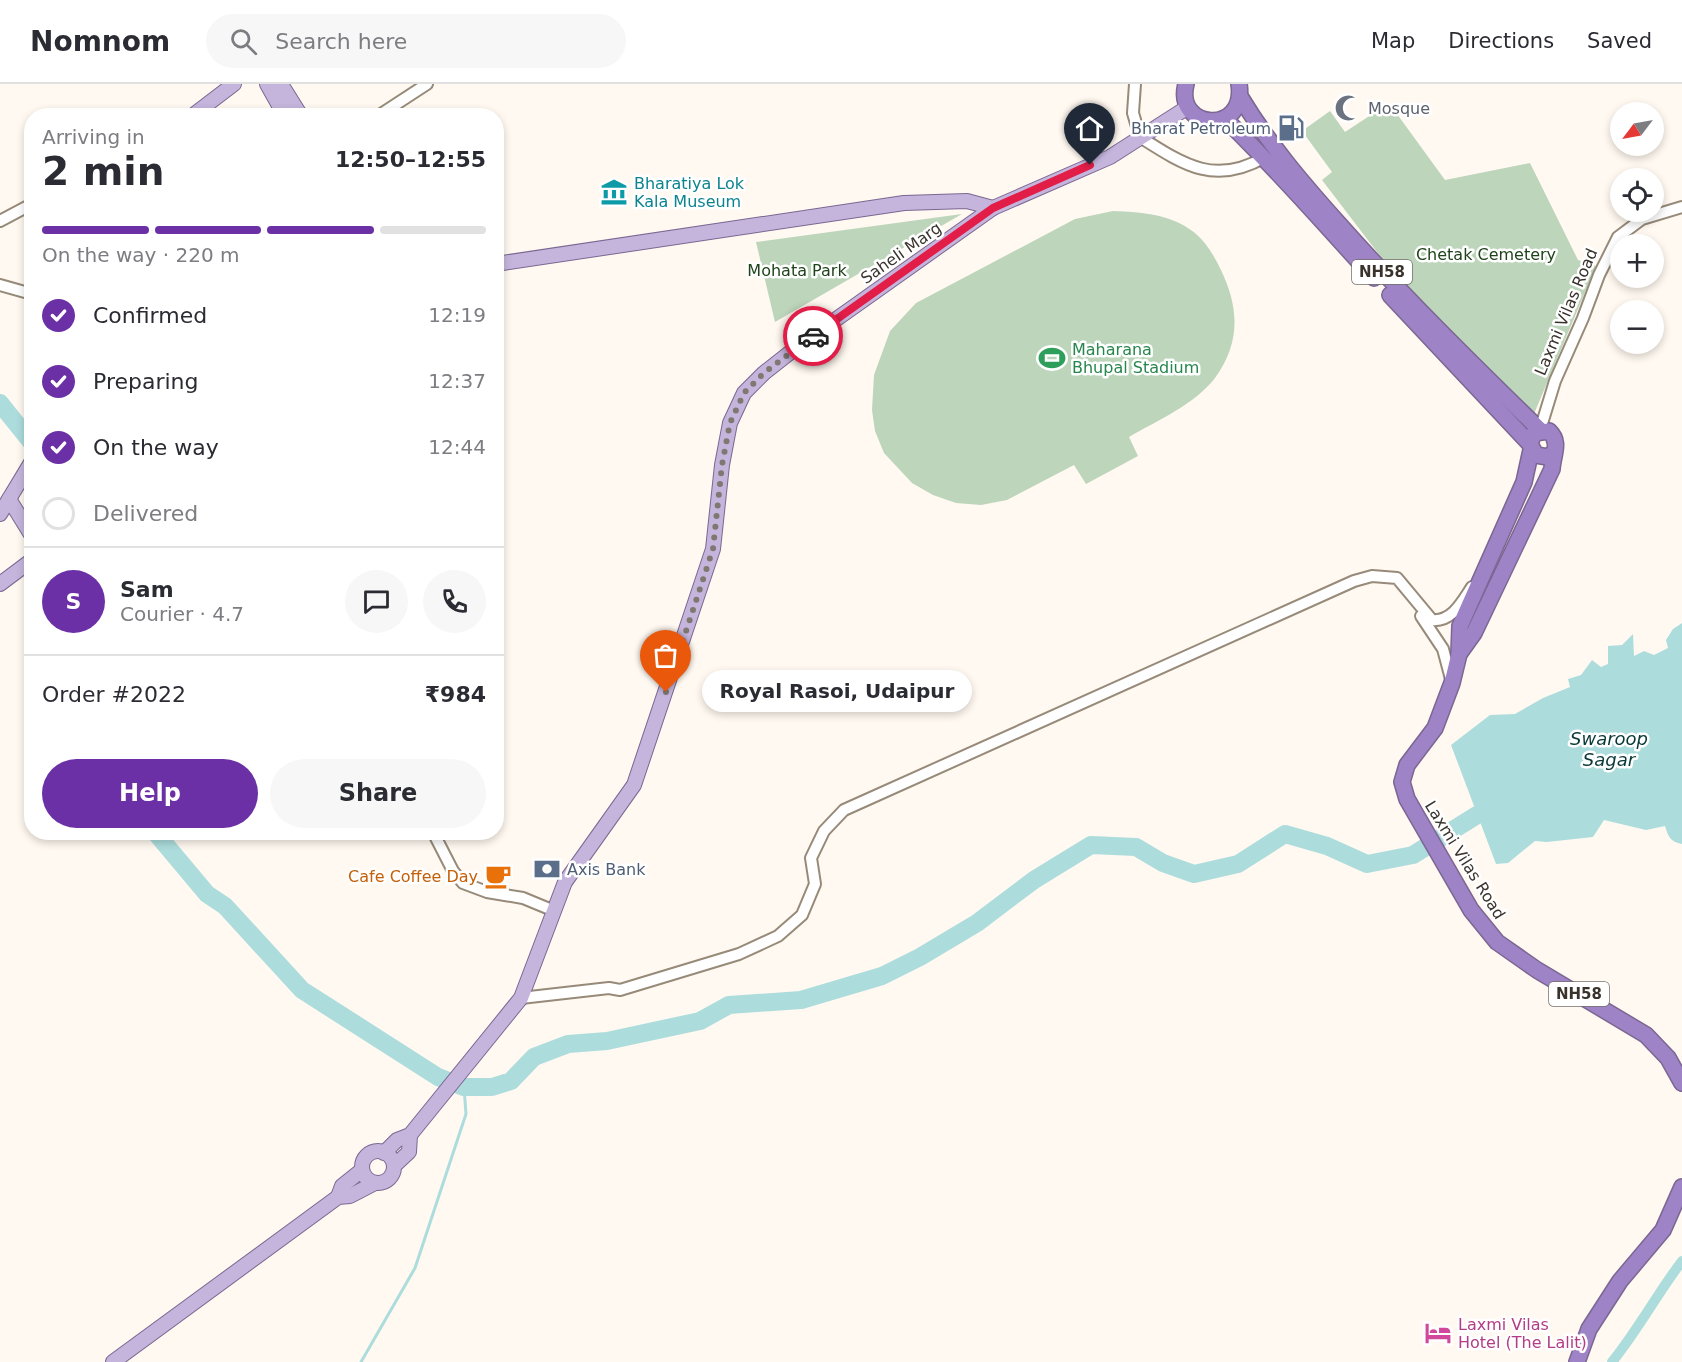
<!DOCTYPE html>
<meta charset="utf-8">
<style>
body{margin:0;font-family:"DejaVu Sans",sans-serif;background:#f7f7f7;color:#2b2b33;height:100vh;display:flex;flex-direction:column;font-size:22px;white-space:nowrap}
*{box-sizing:border-box;margin:0}
p{font-size:20px;color:#7c7c81}
.icon{flex:none;width:33px;height:33px;fill:none;stroke:currentColor;stroke-width:2;stroke-linecap:round;stroke-linejoin:round}
.map{position:relative;flex:1;overflow:hidden}
.panel{position:absolute;left:24px;top:24px;width:480px;height:732px;display:flex;flex-direction:column;background:#fff;border-radius:24px;box-shadow:0 3px 9px #0003}
.panel>*{flex:none}
.needle{width:39px;rotate:238deg}
.buttons{position:absolute;left:1610px;top:18px;display:grid;gap:12px}
.buttons a{display:grid;place-items:center;width:54px;height:54px;border-radius:50%;background:#fff;box-shadow:0 3px 9px #0003;font-size:30px}
.pin{position:absolute;display:grid;place-items:center;width:51px;height:51px;color:#fff;margin:-62px -26px;border-radius:50% 50% 50% 0;rotate:-45deg;box-shadow:0 0 6px #0007}
.pin .icon{rotate:45deg}
.courier{position:absolute;display:grid;place-items:center;width:60px;height:60px;margin:-30px;border:4px solid #e11d48;border-radius:50%;background:#fff;color:#222;box-shadow:0 2px 8px #0007}
.bubble{position:absolute;height:42px;border-radius:21px;background:#fff;box-shadow:0 3px 9px #0003;font-size:20px;font-weight:600;line-height:42px;text-align:center}
.headline em{font-style:normal;font-weight:600}
.headline div{display:flex;flex-direction:column-reverse}
.headline{display:flex;align-items:center;justify-content:space-between;height:102px;padding:0 18px}
h1{font-size:39px;font-weight:600;line-height:45px}
.bar{display:grid;grid-template-columns:repeat(4,1fr);gap:9px 6px;align-content:center;height:72px;padding:0 18px}
.bar i{height:8px;border-radius:4px;background:#e1e1e2}
.bar .on{background:#6b30a6}
.bar p{grid-column:span 4}
.line{display:flex;align-items:center;gap:15px;padding:0 18px;border-top:2px solid #e1e1e2}
.line div{flex:1}
.round{display:grid;place-items:center;flex:none;width:63px;height:63px;border-radius:32px;background:#f7f7f7}
ol{padding:0 18px;list-style:none}
li{display:flex;align-items:center;gap:18px;height:66px}
li p{margin-inline-start:auto}
li .icon{padding:6px;border-radius:50%;background:#6b30a6;color:#fff;stroke-width:4}
li:last-child{color:#7c7c81}
li i{width:33px;height:33px;border:3px solid #e1e1e2;border-radius:50%}
.primary-button{display:flex;gap:12px;margin-top:auto;padding:12px 18px}
.primary-button a{flex:1;height:69px;border-radius:36px;background:#6b30a6;color:#fff;font-size:24px;font-weight:600;line-height:69px;text-align:center}
.primary-button a+a{background:#f7f7f7;color:#2b2b33}
header{display:flex;align-items:center;gap:36px;box-sizing:border-box;height:84px;padding:0 30px;background:#fff;border-bottom:2px solid #e1e1e2}
header strong{font-size:28px}
nav{display:flex;gap:33px;margin-inline-start:auto;font-size:21px}
.search{width:420px;height:54px;background:#f7f7f7;display:flex;align-items:center;gap:15px;box-sizing:border-box;padding:0 21px;border-radius:33px;color:#7c7c81;font-size:22px}
.map>svg:first-child{display:block}
.green{fill:#bdd5ba}
.water{fill:#addcdc}
.lines{fill:none;stroke-linecap:round;stroke-linejoin:round}
.stream{stroke:#addcdc;stroke-width:3}
.canal{stroke:#addcdc;stroke-width:10}
.river{stroke:#addcdc;stroke-width:18}
.minor-casing{stroke:#978a79;stroke-width:14}
.major-casing{stroke:#7b6791;stroke-width:16}
.highway-casing{stroke:#7b6791;stroke-width:18}
.minor{stroke:#fff;stroke-width:10}
.major{stroke:#c5b5dd;stroke-width:14}
.highway{stroke:#9e83c7;stroke-width:15}
.done{stroke:#7e7871;stroke-width:6;stroke-dasharray:0 10.8}
.route{stroke:#e11d48;stroke-width:8}
.labels{text-anchor:middle;dominant-baseline:central;stroke-width:5;stroke-linejoin:round;paint-order:stroke}
.shield{fill:#fff;stroke:#74706b;stroke-width:1.5}
.shield-label{font-size:15px;font-weight:bold;fill:#39332c}
.worship-label{font-size:16px;fill:#5b616d;stroke:#fff;text-anchor:start}
.service-label{font-size:16px;fill:#4e5e75;stroke:#fff;text-anchor:end}
.culture-label{font-size:16px;fill:#0d838f;stroke:#fff;text-anchor:start}
.street-label{font-size:16px;fill:#39332c;stroke:#fff}
.park-label{font-size:16px;fill:#1f431a;stroke:#fff}
.leisure-label{font-size:16px;fill:#27864d;stroke:#fff;text-anchor:start}
.food-label{font-size:16px;fill:#c56008;stroke:#fff;text-anchor:end}
.hotel-label{font-size:16px;fill:#b23c85;stroke:#fff;text-anchor:start}
.water-label{font-size:18px;font-style:italic;fill:#0a3839;stroke:#fff}
</style>
<header>
<strong>Nomnom</strong>
<div class="search"><svg class="icon" aria-label="search" viewBox="0 0 24 24"><circle cx="10" cy="10" r="6"/><path d="M15 15l6 6"/></svg>Search here</div>
<nav><a>Map</a><a>Directions</a><a>Saved</a></nav>
</header>
<div class="map">
<svg width="1682" height="1278" viewBox="0 0 1682 1278">
<rect width="100%" height="100%" fill="#fff9f1"/>
<g class="green">
<polygon points="1389,19 1445,96 1530,79 1578,176 1596,182 1534,330 1464,263 1387,181 1322,96 1332,88 1302,47 1330,27 1345,48"/>
<path d="M1113 127C1141 128 1172 130 1195 149 1207 159 1214 172 1221 186 1239 224 1241 258 1215 294 1194 321 1158 336 1129 353L1138 372 1086 400 1074 381 1007 416 981 421 956 419 933 411 912 399 884 369 875 347 872 326 874 291 890 247 916 219 1075 135Z"/>
<polygon points="962,130 775,238 756,158"/>
</g>
<path class="water" d="M1682 539V760C1670 758 1668 752 1665 742L1646 746 1604 736 1593 753 1547 758 1535 757 1508 779 1496 780 1451 661 1490 631 1515 630 1543 614 1570 603 1568 595 1581 591 1592 576 1601 583 1608 580V562L1622 561 1633 550 1634 572 1644 567 1654 571 1668 564 1666 556 1673 545Z"/>
<g class="lines">
<polyline class="stream" points="361,1278 415,1184 466,1030 464,1003"/>
<path class="canal" d="M1612 1278C1638 1246 1657 1210 1682 1177"/>
<g class="river">
<polyline points="0,319 32,359"/>
<polyline points="155,748 207,810 225,822 302,906 438,993 464,1003 492,1003 511,997 534,973 568,960 607,957 700,937 729,921 801,916 882,892 920,873 977,839 1034,796 1091,761 1136,763 1163,779 1194,790 1238,780 1285,750 1327,762 1367,780 1413,771 1477,731"/>
</g>
<g class="minor-casing">
<g id="minor">
<path d="M1135 0 1133 29 1140 53C1184 81 1215 102 1265 73"/>
<polyline points="378,32 427,0"/>
<polyline points="0,137 32,120"/>
<polyline points="0,201 32,210"/>
<polyline points="1540,346 1555,297 1583,234 1599,191 1618,153 1642,135 1682,123"/>
<polyline points="1421,532 1443,565 1451,595"/>
<polyline points="433,748 453,787 463,799 487,808 523,814 552,826"/>
<path d="M521 914 609 904 620 906 739 870 778 852 802 831 815 800 811 774 824 747 844 726 1354 497 1372 492 1397 494 1432 536C1452 538 1462 518 1472 503"/>
</g>
</g>
<g class="major-casing">
<g id="major">
<polyline points="267,0 285,32"/>
<polyline points="281,0 301,32"/>
<polyline points="192,32 234,0"/>
<polyline points="496,180 904,119 967,117 993,124"/>
<polyline points="9,415 32,452"/>
<polyline points="0,430 32,377"/>
<polyline points="0,500 32,476"/>
<circle cx="378" cy="1083" r="16"/>
<polyline points="384,1069 397,1056 410,1051 521,914 565,798 634,701 713,465 722,381 730,339 744,309 764,289 797,263 993,124 1110,73 1188,23"/>
<polyline points="394,1082 409,1068 410,1051"/>
<polyline points="338,1113 342,1102 362,1086"/>
<polyline points="113,1278 338,1113 350,1112 375,1099"/>
</g>
</g>
<g class="highway-casing">
<g id="highway">
<path d="M1186 0C1174 46 1247 52 1239 0"/>
<path d="M1241 14C1268 59 1304 101 1339 140 1403 212 1471 279 1540 346"/>
<path d="M1225 35C1277 85 1324 140 1374 194"/>
<polyline points="1390,211 1530,360"/>
<path d="M1553 369 1548 373 1536 371 1530 360 1534 349 1549 347C1561 358 1553 370 1552 385L1474 549 1459 570 1452 599 1435 644 1407 681 1402 698 1407 715 1471 826 1497 858 1537 886 1646 951 1668 974 1682 999"/>
<polyline points="1459,570 1460,542 1524,398 1531,366"/>
<polyline points="1577,1278 1589,1245 1620,1197 1663,1146 1682,1103"/>
</g>
</g>
<use href="#minor" class="minor"/>
<use href="#major" class="major"/>
<use href="#highway" class="highway"/>
</g>
<g class="lines">
<polyline class="done" points="666,608 713,465 722,381 730,339 744,309 764,289 813,252"/>
<polyline class="route" points="813,252 993,124 1090,81"/>
</g>
<defs>
<g id="mosque-bare" transform="scale(2.07)"><path d="M3.5-4.9A6 6 0 1 0 3.5 4.9A5 5 0 1 1 3.5-4.9Z" fill="#6b7280" stroke="#fff" stroke-width="2.5" paint-order="stroke"/></g>
<g id="fuel-bare" transform="scale(2.07)"><path d="M-5.5-6h7V0h2V4h1.3V-2.5L3-4.5l.8-.8L6-3V5H2.5V1h-1V6h-7ZM-4.2-4.7v3.2H.2V-4.7Z" fill="#5c6f8a" stroke="#fff" stroke-width="2.5" paint-order="stroke"/></g>
<g id="museum-bare" transform="scale(2.07)"><path d="M0-6L6-3V-2H-6V-3ZM-5-1h2V3h-2ZM-1-1h2V3h-2ZM3-1h2V3H3ZM-6 4H6V6H-6Z" fill="#0f9aa8" stroke="#fff" stroke-width="2.5" paint-order="stroke"/></g>
<g id="stadium-bare" transform="scale(2.07)"><path d="M0-5a6.5 5 0 1 0 0 10a6.5 5 0 1 0 0-10ZM-3.5-1.8h7v3.6h-7Z" fill="#2e9e5b" stroke="#fff" stroke-width="2.5" paint-order="stroke"/></g>
<g id="bank-bare" transform="scale(2.07)"><path d="M-6-4H6V4H-6ZM0-2.3a2.3 2.3 0 1 0 0 4.6a2.3 2.3 0 1 0 0-4.6Z" fill="#5c6f8a" stroke="#fff" stroke-width="2.5" paint-order="stroke"/></g>
<g id="cafe-bare" transform="scale(2.07)"><path d="M-5.5-4.5H6V0H3Q3 3.5 0 3.5H-2.5Q-5.5 3.5-5.5 0ZM3-3.2v2h1.7v-2ZM-6 4.5H4V6H-6Z" fill="#e8710a" stroke="#fff" stroke-width="2.5" paint-order="stroke"/></g>
<g id="hotel-bare" transform="scale(2.07)"><path d="M-6-4.5h1.5V1H6V5H4.5V3h-9V5H-6ZM-4 0a1.8 1.8 0 1 1 3.6 0ZM.5 0V-2.5h3Q6-2.5 6 0Z" fill="#d1479c" stroke="#fff" stroke-width="2.5" paint-order="stroke"/></g>
</defs>
<g fill-rule="evenodd">
<use href="#mosque-bare" x="1348" y="24"/>
<use href="#fuel-bare" x="1291" y="44"/>
<use href="#museum-bare" x="614" y="108"/>
<use href="#stadium-bare" x="1052" y="274"/>
<use href="#bank-bare" x="547" y="785"/>
<use href="#cafe-bare" x="498" y="792"/>
<use href="#hotel-bare" x="1438" y="1249"/>
</g>
<g class="labels">
<g class="shield">
<rect x="1352" y="176" width="60" height="24" rx="4.5"/>
<rect x="1549" y="898" width="60" height="24" rx="4.5"/>
</g>
<g class="shield-label">
<text x="1382" y="188">NH58</text>
<text x="1579" y="910">NH58</text>
</g>
<g class="worship-label">
<text x="1368" y="24">Mosque</text>
</g>
<g class="service-label">
<text x="1271" y="44">Bharat Petroleum</text>
<text x="567" y="785" text-anchor="start">Axis Bank</text>
</g>
<g class="culture-label">
<text x="634" y="99">Bharatiya Lok<tspan x="634" dy="18">Kala Museum</tspan></text>
</g>
<g class="street-label">
<text transform="translate(901 169) rotate(-35)">Saheli Marg</text>
<text transform="translate(1566 228) rotate(-67)">Laxmi Vilas Road</text>
<text transform="translate(1465 776) rotate(58)">Laxmi Vilas Road</text>
</g>
<g class="park-label">
<text x="1486" y="170">Chetak Cemetery</text>
<text x="797" y="186">Mohata Park</text>
</g>
<g class="leisure-label">
<text x="1072" y="265">Maharana<tspan x="1072" dy="18">Bhupal Stadium</tspan></text>
</g>
<g class="food-label">
<text x="478" y="792">Cafe Coffee Day</text>
</g>
<g class="hotel-label">
<text x="1458" y="1240">Laxmi Vilas<tspan x="1458" dy="18">Hotel (The Lalit)</tspan></text>
</g>
<g class="water-label">
<text x="1609" y="654">Swaroop<tspan x="1609" dy="21">Sagar</tspan></text>
</g>
</g>
</svg>
<div class="buttons">
<a><svg class="needle" viewBox="-14 -14 28 28"><path d="M0-13l5 13h-10z" fill="#e53935"/><path d="M0 13l5-13h-10z" fill="#7c7c81"/></svg></a>
<a><svg class="icon" aria-label="locate" viewBox="0 0 24 24"><circle cx="12" cy="12" r="6"/><path d="M12 2v4M12 18v4M2 12h4M18 12h4"/></svg></a>
<a>+</a>
<a>−</a>
</div>
<div class="pin" style="left:666px;top:608px;background:#ea580c"><svg class="icon" aria-label="bag" viewBox="0 0 24 24"><path d="M5 8h14l-1 12H6zM9 8a3 3 0 0 1 6 0"/></svg></div>
<div class="pin" style="left:1090px;top:81px;background:#1f2937"><svg class="icon" aria-label="home" viewBox="0 0 24 24"><path d="M3 11l9-7 9 7M6 9v11h12V9"/></svg></div>
<div class="courier" style="left:813px;top:252px"><svg class="icon" aria-label="car" viewBox="0 0 24 24"><path d="M5 17H2v-5l4-1 3-4h7l3 4 3 1v5h-3M9 17h6M6 11h13"/><circle cx="7" cy="17" r="2"/><circle cx="17" cy="17" r="2"/></svg></div>
<div class="bubble" style="left:702px;top:586px;width:270px">Royal Rasoi, Udaipur</div>
<section class="panel">
<div class="headline"><div><h1>2 min</h1><p>Arriving in</p></div><em>12:50–12:55</em></div>
<div class="bar"><i class="on"></i><i class="on"></i><i class="on"></i><i></i><p>On the way · 220 m</p></div>
<ol>
<li><svg class="icon" aria-label="check" viewBox="0 0 24 24"><path d="M5 12l5 5 9-10"/></svg>Confirmed<p>12:19</p></li>
<li><svg class="icon" aria-label="check" viewBox="0 0 24 24"><path d="M5 12l5 5 9-10"/></svg>Preparing<p>12:37</p></li>
<li><svg class="icon" aria-label="check" viewBox="0 0 24 24"><path d="M5 12l5 5 9-10"/></svg>On the way<p>12:44</p></li>
<li><i></i>Delivered</li>
</ol>
<div class="line" style="height:108px"><b class="round" style="background:#6b30a6;color:#fff">S</b><div><b>Sam</b><p>Courier · 4.7</p></div><a class="round"><svg class="icon" aria-label="chat" viewBox="0 0 24 24"><path d="M4 5h16v11H9l-5 4z"/></svg></a><a class="round"><svg class="icon" aria-label="phone" viewBox="0 0 24 24"><path d="M5 4h4l2 5-3 2q2 4 5 5l2-3 5 2v4C11 20 4 13 5 4z"/></svg></a></div>
<div class="line" style="height:78px"><div>Order #2022</div><b>₹984</b></div>
<div class="primary-button"><a>Help</a><a>Share</a></div>
</section>
</div>
